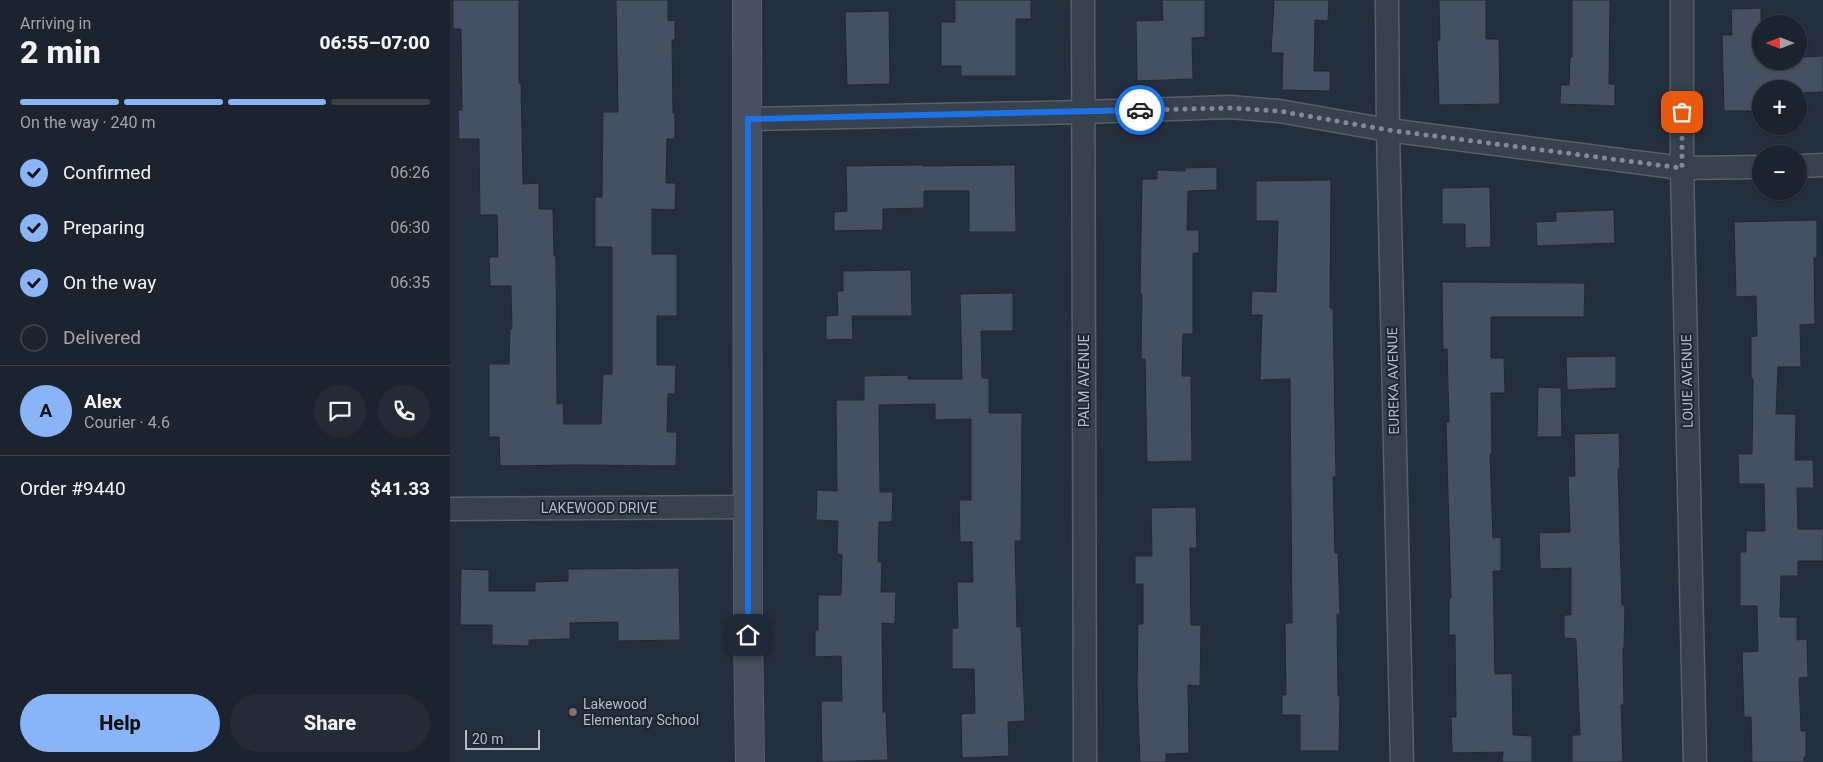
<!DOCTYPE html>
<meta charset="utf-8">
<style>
body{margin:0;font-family:Roboto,sans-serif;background:#242b36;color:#f1f3f6;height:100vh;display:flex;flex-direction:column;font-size:19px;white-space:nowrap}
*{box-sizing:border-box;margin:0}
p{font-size:16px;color:#a0a4aa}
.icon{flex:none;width:28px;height:28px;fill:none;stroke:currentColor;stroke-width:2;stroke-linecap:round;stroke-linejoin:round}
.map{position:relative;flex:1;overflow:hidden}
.side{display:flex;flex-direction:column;background:#1b232e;width:450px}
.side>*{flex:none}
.needle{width:32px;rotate:270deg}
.controls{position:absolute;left:1302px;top:15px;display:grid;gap:10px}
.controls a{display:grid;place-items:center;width:55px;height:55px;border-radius:50%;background:#1b232e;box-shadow:0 1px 4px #0004,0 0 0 1px #39404a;font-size:25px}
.scale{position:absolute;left:15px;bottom:12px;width:75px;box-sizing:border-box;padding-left:5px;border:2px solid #b4bcc9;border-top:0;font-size:14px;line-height:18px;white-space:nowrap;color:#b4bcc9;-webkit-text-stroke:4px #1d2633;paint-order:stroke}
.pin{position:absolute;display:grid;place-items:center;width:42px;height:42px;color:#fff;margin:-21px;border-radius:10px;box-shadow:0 2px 8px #0006}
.courier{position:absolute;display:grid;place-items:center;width:50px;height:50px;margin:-25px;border:4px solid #1a73e8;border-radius:50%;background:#fff;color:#222;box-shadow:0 1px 6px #0007}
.headline em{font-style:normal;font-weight:800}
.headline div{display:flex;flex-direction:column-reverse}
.headline{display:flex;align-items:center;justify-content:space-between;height:85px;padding:0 20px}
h1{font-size:32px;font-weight:800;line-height:38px}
.bar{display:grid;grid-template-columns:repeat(4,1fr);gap:8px 5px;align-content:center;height:60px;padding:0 20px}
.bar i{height:6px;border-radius:4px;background:#39404a}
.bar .selected{background:#8ab4f8}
.bar p{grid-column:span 4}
.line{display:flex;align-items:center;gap:12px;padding:0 20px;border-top:1px solid #39404a}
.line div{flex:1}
.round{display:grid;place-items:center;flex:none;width:52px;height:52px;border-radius:26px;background:#242b36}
ol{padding:0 20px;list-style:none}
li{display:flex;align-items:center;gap:15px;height:55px}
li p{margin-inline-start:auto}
li .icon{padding:5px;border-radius:50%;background:#8ab4f8;color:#111;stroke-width:4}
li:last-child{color:#a0a4aa}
li i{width:28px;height:28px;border:2px solid #39404a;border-radius:50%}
.button{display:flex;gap:10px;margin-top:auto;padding:10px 20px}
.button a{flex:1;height:58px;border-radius:30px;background:#8ab4f8;color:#111;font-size:20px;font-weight:800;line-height:58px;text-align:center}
.button a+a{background:#242b36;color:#f1f3f6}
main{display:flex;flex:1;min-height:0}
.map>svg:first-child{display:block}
.building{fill:#455162;stroke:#1f2835}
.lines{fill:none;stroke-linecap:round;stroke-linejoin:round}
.minor-casing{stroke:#565f6c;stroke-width:25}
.secondary-casing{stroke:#565f6c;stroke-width:30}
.minor{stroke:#38414e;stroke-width:22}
.secondary{stroke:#465061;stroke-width:28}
.done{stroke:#828b98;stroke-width:5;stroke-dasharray:0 9}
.route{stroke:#1a73e8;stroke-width:6}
.education-dot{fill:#8d6e63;stroke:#1d2633;stroke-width:2}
.labels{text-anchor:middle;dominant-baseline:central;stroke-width:4;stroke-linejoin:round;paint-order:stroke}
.street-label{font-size:14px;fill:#b4bcc9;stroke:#1d2633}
.poi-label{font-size:14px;fill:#b4bcc9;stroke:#1d2633;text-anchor:start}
</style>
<main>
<section class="side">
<div class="headline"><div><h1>2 min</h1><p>Arriving in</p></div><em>06:55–07:00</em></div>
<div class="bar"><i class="selected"></i><i class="selected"></i><i class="selected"></i><i></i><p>On the way · 240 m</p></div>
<ol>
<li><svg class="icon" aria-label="check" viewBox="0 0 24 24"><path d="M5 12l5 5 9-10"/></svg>Confirmed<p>06:26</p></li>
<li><svg class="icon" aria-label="check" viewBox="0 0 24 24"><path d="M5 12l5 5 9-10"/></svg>Preparing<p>06:30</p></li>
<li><svg class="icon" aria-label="check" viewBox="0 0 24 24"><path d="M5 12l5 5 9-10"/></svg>On the way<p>06:35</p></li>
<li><i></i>Delivered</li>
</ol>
<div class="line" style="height:90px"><b class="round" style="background:#8ab4f8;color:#111">A</b><div><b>Alex</b><p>Courier · 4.6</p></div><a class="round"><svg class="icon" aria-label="chat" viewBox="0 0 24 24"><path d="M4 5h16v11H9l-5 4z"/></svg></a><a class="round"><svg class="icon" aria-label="phone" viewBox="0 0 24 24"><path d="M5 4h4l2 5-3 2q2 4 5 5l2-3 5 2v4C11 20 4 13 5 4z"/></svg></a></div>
<div class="line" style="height:65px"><div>Order #9440</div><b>$41.33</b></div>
<div class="button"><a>Help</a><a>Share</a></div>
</section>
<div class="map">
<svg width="1373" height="762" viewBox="0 0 1373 762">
<rect width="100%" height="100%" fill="#242f3e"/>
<g class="building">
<polygon points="3,0 69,0 69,83 71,83 73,184 89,183 89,209 103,209 104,256 106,256 107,404 113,403 114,424 151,424 153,374 162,374 162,247 145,247 145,197 152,197 153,112 168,112 166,0 218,0 218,21 225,20 225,40 222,40 223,113 225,113 225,139 217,139 216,183 226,183 225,210 202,209 202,254 227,254 227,316 207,316 207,365 226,365 225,394 218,394 217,432 227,432 226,466 126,465 50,466 49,437 39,437 39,364 59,364 60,329 62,329 61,286 40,286 39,257 48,257 47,215 30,215 29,139 9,139 8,110 12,110 11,29 3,29"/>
<polygon points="505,0 581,0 581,19 566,19 566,76 511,76 511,66 491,66 491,22 505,22"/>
<polygon points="712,0 755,0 755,37 742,38 743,79 687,81 686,21 713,20"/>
<polygon points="824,0 879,0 878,21 865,20 864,71 880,71 880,91 832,90 833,53 821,53"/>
<polygon points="989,0 1036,0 1036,39 1049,39 1050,104 989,105 987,40 990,40"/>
<polygon points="1122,0 1160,0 1159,84 1165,84 1165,106 1110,104 1111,85 1119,85 1120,57 1122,57"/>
<polygon points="1311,8 1311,61 1349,61 1349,57 1373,56 1373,92 1349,93 1349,89 1311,89 1311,111 1274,111 1272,35 1282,35 1281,9"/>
<polygon points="439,11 440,84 397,85 395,12"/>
<polygon points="473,165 473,166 565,165 566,232 519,232 519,191 474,191 474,208 433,209 433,230 384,231 384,212 397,211 396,166"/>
<polygon points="767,167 767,190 738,191 737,230 749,230 749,253 743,253 743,334 733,334 732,376 741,376 742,461 697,462 695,359 691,359 692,294 690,294 692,179 707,179 707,170 735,171 735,168"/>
<polygon points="881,180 880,308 883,308 886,477 883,477 885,553 888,553 890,614 887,614 888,696 890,696 889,751 850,751 850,715 832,715 832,695 836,695 835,623 842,623 840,379 810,380 812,315 801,315 802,291 826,292 828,221 806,221 806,181"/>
<polygon points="1040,187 1041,247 1015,248 1015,224 992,224 992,188"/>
<polygon points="1164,210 1165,243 1087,246 1086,222 1106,221 1106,212"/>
<polygon points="1367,220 1367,258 1364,258 1365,324 1350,325 1351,367 1328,367 1326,414 1346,414 1345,460 1363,460 1364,488 1347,488 1348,529 1373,529 1373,561 1348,561 1348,576 1331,576 1330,617 1347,617 1347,640 1357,639 1358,677 1349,678 1351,731 1356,731 1356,757 1354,757 1354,762 1302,762 1301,717 1294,717 1292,652 1308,651 1307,606 1290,606 1290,552 1296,552 1296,531 1315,531 1314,484 1289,484 1288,454 1302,454 1303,379 1301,379 1301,337 1307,336 1306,296 1286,297 1284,222"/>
<polygon points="461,270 462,316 402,316 403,339 376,340 376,316 388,315 387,291 393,291 393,271"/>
<polygon points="992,282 1135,283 1134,317 1041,317 1041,358 1054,358 1055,393 1041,393 1042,454 1040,454 1043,538 1051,537 1051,571 1043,571 1045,674 1062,673 1063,735 1082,736 1082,762 1052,762 1053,752 1002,753 1001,717 1006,717 1005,635 999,635 999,598 1001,598 996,422 999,422 997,349 993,349"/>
<polygon points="563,293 563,331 531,331 532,378 539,378 539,413 572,413 571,541 565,541 567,627 571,627 575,721 558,722 559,756 512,758 511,714 525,713 524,669 502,669 502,628 508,628 507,582 523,582 522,542 510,542 509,500 521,500 521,419 485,420 485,404 429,405 430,492 443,492 442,522 429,522 428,562 432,562 431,592 446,592 445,624 432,623 433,712 436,712 438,760 372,762 371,701 392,701 391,656 365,657 365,630 368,630 368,595 391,595 392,555 387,554 388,521 366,520 367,490 387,491 386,400 414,400 414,376 458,375 458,379 512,379 510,294"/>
<polygon points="1166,356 1166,388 1117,390 1116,357"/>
<polygon points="1088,387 1111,388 1112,437 1087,437"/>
<polygon points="1169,433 1170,469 1168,469 1172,605 1175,605 1174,648 1173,648 1174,705 1171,705 1173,762 1122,762 1122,735 1130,735 1126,639 1114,638 1114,615 1121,615 1121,568 1090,569 1089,533 1120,532 1118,476 1125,476 1124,434"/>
<polygon points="746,507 747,548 740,548 741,625 751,625 750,686 738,685 739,753 716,754 716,762 690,762 687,685 688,624 693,624 693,584 685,584 685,556 702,556 701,508"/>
<polygon points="229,568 230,640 168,641 168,622 120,623 120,639 79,640 79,646 42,645 42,625 10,625 11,569 39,570 39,591 85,591 85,582 118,581 118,569"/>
</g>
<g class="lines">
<g class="minor-casing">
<g id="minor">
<polyline points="633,0 635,762"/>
<polyline points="937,0 938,130 952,762"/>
<polyline points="1232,0 1232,168 1245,762"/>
<polyline points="298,119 634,112 780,107 829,111 938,130 1232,168 1311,167"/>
<polyline points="1349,166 1373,165"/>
<polyline points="0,509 298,507"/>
</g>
</g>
<g class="secondary-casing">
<polyline id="secondary" points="297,0 298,635 300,762"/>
</g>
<use href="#minor" class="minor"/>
<use href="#secondary" class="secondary"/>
</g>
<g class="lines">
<polyline class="done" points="690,110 780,108 829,111 938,130 1232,168 1232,112"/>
<polyline class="route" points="298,635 298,119 690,110"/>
</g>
<circle class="education-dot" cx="123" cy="712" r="5"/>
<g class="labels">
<g class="street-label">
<text transform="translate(634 381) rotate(-90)">PALM AVENUE</text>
<text transform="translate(943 381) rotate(-91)">EUREKA AVENUE</text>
<text transform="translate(1237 381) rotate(-91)">LOUIE AVENUE</text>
<text x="149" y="508">LAKEWOOD DRIVE</text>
</g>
<g class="poi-label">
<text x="133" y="704">Lakewood<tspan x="133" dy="16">Elementary School</tspan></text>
</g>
</g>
</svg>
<div class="controls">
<a><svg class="needle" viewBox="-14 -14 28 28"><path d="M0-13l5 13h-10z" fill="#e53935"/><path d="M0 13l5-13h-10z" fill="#a0a4aa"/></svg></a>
<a>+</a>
<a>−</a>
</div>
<div class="scale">20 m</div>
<div class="pin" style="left:1232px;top:112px;background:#ea580c"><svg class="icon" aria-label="bag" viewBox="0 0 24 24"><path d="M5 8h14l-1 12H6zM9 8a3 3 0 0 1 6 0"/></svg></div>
<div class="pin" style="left:298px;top:635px;background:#1f2937"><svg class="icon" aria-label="home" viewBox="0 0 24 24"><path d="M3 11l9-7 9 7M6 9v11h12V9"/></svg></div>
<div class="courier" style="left:690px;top:110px"><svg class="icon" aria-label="car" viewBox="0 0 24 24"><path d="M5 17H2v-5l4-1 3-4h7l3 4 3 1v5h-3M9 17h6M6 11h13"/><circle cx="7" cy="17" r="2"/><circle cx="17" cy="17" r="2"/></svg></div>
</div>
</main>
